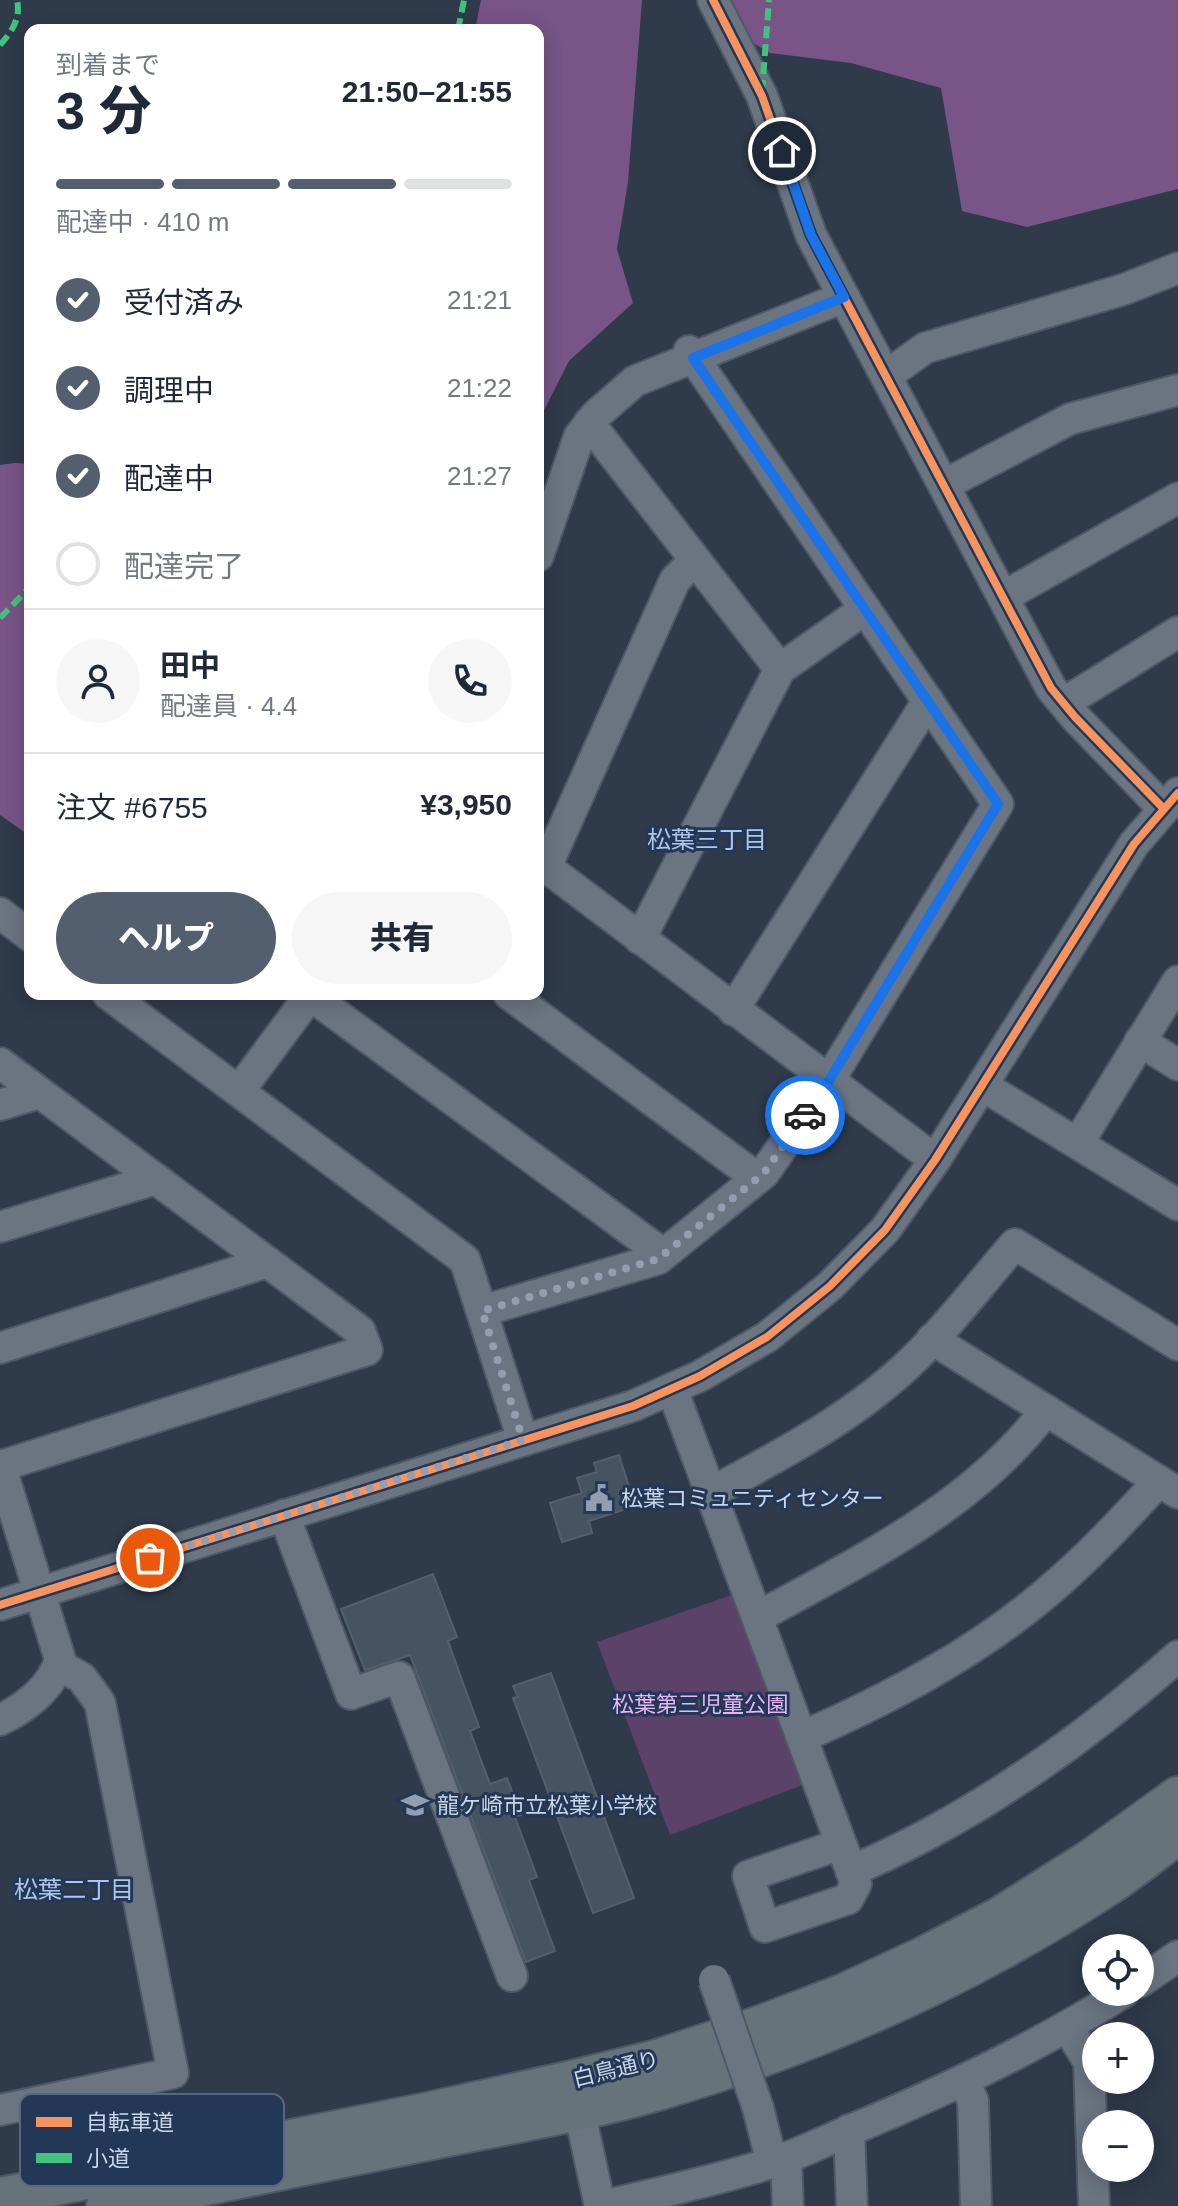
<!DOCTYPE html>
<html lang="ja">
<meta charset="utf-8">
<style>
body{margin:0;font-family:Helvetica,"Noto Sans JP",sans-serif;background:#f6f6f7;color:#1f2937;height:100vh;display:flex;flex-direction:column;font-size:30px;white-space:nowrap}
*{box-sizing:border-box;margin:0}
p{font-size:26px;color:#747a83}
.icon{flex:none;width:44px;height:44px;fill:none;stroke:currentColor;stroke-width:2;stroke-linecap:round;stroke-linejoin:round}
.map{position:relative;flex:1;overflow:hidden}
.drawer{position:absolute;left:24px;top:24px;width:520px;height:976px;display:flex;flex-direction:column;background:#fff;border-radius:16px;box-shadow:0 4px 20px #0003}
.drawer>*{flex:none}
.fabs{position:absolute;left:1082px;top:1934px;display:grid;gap:16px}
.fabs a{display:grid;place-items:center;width:72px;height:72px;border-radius:50%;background:#fff;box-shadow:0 4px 20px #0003;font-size:40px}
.pin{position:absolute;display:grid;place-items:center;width:68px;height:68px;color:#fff;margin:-34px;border:4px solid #fff;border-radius:50%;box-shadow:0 2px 8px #0007}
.courier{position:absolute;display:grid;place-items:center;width:80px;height:80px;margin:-40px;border:6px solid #1a73e8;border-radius:50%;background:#fff;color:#222;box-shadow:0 2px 10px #0007}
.headline em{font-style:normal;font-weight:800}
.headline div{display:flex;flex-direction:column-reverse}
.headline{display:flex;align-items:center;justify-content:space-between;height:136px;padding:0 32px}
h1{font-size:52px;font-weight:800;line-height:60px}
.bar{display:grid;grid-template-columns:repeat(4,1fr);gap:12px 8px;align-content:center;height:96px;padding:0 32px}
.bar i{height:10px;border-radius:6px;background:#e0e1e3}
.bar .current{background:#535e6e}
.bar p{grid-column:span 4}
.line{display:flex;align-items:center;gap:20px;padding:0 32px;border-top:2px solid #e0e1e3}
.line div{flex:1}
.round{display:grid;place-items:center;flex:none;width:84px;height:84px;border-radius:42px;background:#f6f6f7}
ol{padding:0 32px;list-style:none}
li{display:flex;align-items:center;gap:24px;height:88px}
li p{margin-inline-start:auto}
li .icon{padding:8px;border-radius:50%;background:#535e6e;color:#fff;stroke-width:4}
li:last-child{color:#747a83}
li i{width:44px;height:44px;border:4px solid #e0e1e3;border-radius:50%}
.cta{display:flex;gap:16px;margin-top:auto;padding:16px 32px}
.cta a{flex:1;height:92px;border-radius:48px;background:#535e6e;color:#fff;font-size:32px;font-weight:800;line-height:92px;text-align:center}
.cta a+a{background:#f6f6f7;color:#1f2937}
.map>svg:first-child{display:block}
.green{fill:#5c4168}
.forest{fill:#785487}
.building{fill:#465360;stroke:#535f6d;stroke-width:2}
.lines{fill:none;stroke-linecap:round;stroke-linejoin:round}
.minor-casing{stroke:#4e5867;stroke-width:34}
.major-casing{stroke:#4e5867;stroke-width:42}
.minor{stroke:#6b7582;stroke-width:30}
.major{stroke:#67737a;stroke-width:38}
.minor-bridge-casing{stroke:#4e5867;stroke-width:34;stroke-linecap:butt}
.minor-bridge{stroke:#6b7582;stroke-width:30}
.quiet{stroke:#40c37c;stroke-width:6;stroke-dasharray:12 6;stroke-linecap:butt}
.cycleway-casing{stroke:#233756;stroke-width:13}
.cycleway{stroke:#f8935d;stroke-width:8}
.done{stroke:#939fb1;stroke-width:8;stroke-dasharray:0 14.4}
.route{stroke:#1a73e8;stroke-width:10}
.labels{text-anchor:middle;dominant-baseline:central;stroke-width:6;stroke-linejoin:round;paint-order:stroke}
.poi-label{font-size:22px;fill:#c9d6e9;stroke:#233756;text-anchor:start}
.park-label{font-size:22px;fill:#e7b5f6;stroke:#233756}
.street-label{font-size:22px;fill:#c9d6e9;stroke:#233756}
.neighbourhood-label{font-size:24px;fill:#adc6ec;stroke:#233756}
.key{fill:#233756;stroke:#556782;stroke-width:2}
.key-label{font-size:22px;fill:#c9d6e9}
</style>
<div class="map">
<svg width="1178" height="2206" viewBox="0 0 1178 2206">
<rect width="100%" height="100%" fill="#2f3a4a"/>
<polygon class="green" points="740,1592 808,1783 670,1835 597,1642"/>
<g class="forest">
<polygon points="481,0 642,0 628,182 617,249 633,303 569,361 538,422 538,30 475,30"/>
<polygon points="727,0 1178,0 1178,189 1027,227 962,211 941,88 851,63 770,53 748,40"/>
<polygon points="15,463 30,464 30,836 0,815 0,465"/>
</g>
<g class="building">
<polygon points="619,1455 635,1506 589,1521 592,1533 562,1542 550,1503 582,1493 577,1478 597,1472 594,1463"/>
<polygon points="433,1574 457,1637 448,1641 479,1727 470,1731 490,1784 507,1778 521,1815 515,1817 537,1877 529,1880 555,1951 526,1962 410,1655 365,1670 341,1609"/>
<polygon points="551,1673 634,1898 593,1913 513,1698 518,1697 513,1686"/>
</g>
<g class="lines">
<g class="minor-casing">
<g id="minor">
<polyline points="713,0 762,96 811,235 1051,688 1075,717 1163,808"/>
<polyline points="886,376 925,348 1125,289 1178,268"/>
<polyline points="589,423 780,669"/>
<polyline points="944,485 1070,419 1178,390"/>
<polyline points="538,556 579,437 596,415 635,381 844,297"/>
<polyline points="1003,597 1178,498"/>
<polyline points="1064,703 1178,632"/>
<polyline points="538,861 935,1160"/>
<polyline points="546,867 675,580 695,560"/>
<polyline points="0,913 30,936"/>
<polyline points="640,939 780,669 865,609"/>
<polyline points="108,994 465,1260 523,1440"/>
<polyline points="509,994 757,1178"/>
<polyline points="310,995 663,1254"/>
<polyline points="733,1010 928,701"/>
<polyline points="1140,1041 1178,1065"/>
<polyline points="0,1063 360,1331 367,1350 1,1466"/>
<polyline points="983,1086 1178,1205"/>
<polyline points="239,1091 311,994"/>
<polyline points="0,1105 40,1093"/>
<polyline points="1078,1143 1178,981"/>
<polyline points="0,1227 156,1179"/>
<polyline points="482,1311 658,1259 764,1173 828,1082 998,804 689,351"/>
<polyline points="932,1339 1178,1493"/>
<polyline points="0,1348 267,1262"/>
<polyline points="672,1389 856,1884 848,1899 765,1927 748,1876 841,1844"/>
<path d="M0 1465 60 1659C53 1687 25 1708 0 1720"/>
<path d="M712 1492C783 1454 859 1414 917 1356 952 1322 982 1281 1015 1244L1178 1345"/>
<polyline points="284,1515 351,1694 399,1677 512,1976"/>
<polyline points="0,1605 633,1406 700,1376 767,1337 830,1286 885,1230 935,1160 1134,844 1178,793"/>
<path d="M758 1617C860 1561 974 1506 1046 1410"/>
<path d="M802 1737C888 1699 973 1655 1045 1594 1086 1560 1123 1520 1159 1481"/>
<path d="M851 1871C971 1820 1081 1742 1178 1656"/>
<polyline points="1140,1982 1178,1956"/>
<polyline points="1068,2028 1089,2062 1094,2206"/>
<polyline points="964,2081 973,2101 976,2206"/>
<polyline points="575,2091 600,2206"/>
<polyline points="758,2108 772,2163"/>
<polyline points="0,2110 173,2073 100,1703 82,1678 59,1665"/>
<polyline points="849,2130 852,2206"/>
<polyline points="786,2157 788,2206"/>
<path d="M603 2206C658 2193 714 2181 768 2164 797 2155 825 2141 853 2129 947 2090 1038 2047 1124 1992"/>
</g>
</g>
<g class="major-casing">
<g id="major">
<polyline points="0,2197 422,2113 572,2080 654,2060 755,2027 842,1994 922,1957 999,1917 1092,1858 1178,1796"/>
<path d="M106 2206C218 2183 331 2161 443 2138 516 2123 590 2111 661 2090 818 2044 968 1977 1105 1888 1130 1872 1154 1852 1178 1835"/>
</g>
</g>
<use href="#minor" class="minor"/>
<use href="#major" class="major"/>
<g class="minor-bridge-casing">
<polyline id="minor-bridge" points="714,1980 758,2108"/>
</g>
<use href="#minor-bridge" class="minor-bridge"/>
<g class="quiet">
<polyline points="458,30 464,0"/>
<path d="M0 45C12 32 21 18 17 0"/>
<polyline points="762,92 769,0"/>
<polyline points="0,618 30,587"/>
</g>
<g class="cycleway-casing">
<g id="cycleway">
<polyline points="713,0 762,96 811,235 1051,688 1075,717 1163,808"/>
<polyline points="0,1605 633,1406 700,1376 767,1337 830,1286 885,1230 935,1160 1134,844 1178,793"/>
</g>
</g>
<use href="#cycleway" class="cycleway"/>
</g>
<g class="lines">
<polyline class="done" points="150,1558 523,1440 482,1311 658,1259 764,1173 805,1115"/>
<polyline class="route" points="782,151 811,235 844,297 693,358 998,804 828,1082 805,1115"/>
</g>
<defs>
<g id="civic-bare" transform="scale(2.16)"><path d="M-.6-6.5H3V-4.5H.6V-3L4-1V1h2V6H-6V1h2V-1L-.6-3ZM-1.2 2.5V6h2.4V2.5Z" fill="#939fb1" stroke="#233756" stroke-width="2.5" paint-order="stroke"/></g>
<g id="school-bare" transform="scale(2.16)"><path d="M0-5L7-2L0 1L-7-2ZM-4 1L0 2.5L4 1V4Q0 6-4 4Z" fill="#939fb1" stroke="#233756" stroke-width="2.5" paint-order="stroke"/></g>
</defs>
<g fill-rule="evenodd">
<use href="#civic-bare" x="599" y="1498"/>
<use href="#school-bare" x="415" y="1805"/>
</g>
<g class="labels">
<g class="poi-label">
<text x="621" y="1498">松葉コミュニティセンター</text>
<text x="437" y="1805">龍ケ崎市立松葉小学校</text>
</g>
<g class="park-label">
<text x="700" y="1704">松葉第三児童公園</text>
</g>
<g class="street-label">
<text transform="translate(616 2069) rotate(-14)">白鳥通り</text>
</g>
<g class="neighbourhood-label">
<text x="707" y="839">松葉三丁目</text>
<text x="74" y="1889">松葉二丁目</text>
</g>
</g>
<rect x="20" y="2094" width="264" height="92" rx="12" class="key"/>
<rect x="36" y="2117" width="36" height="10" fill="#f8935d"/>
<rect x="36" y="2153" width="36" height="10" fill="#40c37c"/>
<g class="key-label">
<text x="86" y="2130">自転車道</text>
<text x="86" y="2166">小道</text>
</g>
</svg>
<div class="fabs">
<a><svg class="icon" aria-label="locate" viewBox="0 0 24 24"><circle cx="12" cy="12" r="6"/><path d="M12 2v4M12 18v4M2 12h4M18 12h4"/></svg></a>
<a>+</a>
<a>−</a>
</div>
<div class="pin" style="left:150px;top:1558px;background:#ea580c"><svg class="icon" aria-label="bag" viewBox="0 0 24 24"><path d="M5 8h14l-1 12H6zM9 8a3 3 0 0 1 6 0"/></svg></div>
<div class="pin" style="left:782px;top:151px;background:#1f2937"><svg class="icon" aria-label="home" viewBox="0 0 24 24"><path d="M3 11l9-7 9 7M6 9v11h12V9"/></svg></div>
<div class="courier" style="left:805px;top:1115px"><svg class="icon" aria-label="car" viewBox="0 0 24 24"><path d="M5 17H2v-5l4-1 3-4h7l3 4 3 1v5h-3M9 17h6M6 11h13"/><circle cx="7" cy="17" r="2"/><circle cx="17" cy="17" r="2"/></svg></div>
<section class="drawer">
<div class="headline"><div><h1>3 分</h1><p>到着まで</p></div><em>21:50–21:55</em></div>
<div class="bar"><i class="current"></i><i class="current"></i><i class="current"></i><i></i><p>配達中 · 410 m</p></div>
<ol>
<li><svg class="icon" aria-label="check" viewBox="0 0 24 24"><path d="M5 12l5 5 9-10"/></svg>受付済み<p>21:21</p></li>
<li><svg class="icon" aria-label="check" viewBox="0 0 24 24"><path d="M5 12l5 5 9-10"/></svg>調理中<p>21:22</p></li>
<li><svg class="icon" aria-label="check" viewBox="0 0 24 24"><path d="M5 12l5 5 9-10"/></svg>配達中<p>21:27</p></li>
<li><i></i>配達完了</li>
</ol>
<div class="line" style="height:144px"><a class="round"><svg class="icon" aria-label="person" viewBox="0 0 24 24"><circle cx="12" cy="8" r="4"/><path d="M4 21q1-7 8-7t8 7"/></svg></a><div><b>田中</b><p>配達員 · 4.4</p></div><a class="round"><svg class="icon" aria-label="phone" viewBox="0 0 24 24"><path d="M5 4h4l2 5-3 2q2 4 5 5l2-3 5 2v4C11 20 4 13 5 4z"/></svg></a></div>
<div class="line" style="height:104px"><div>注文 #6755</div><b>¥3,950</b></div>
<div class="cta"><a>ヘルプ</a><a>共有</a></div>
</section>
</div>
